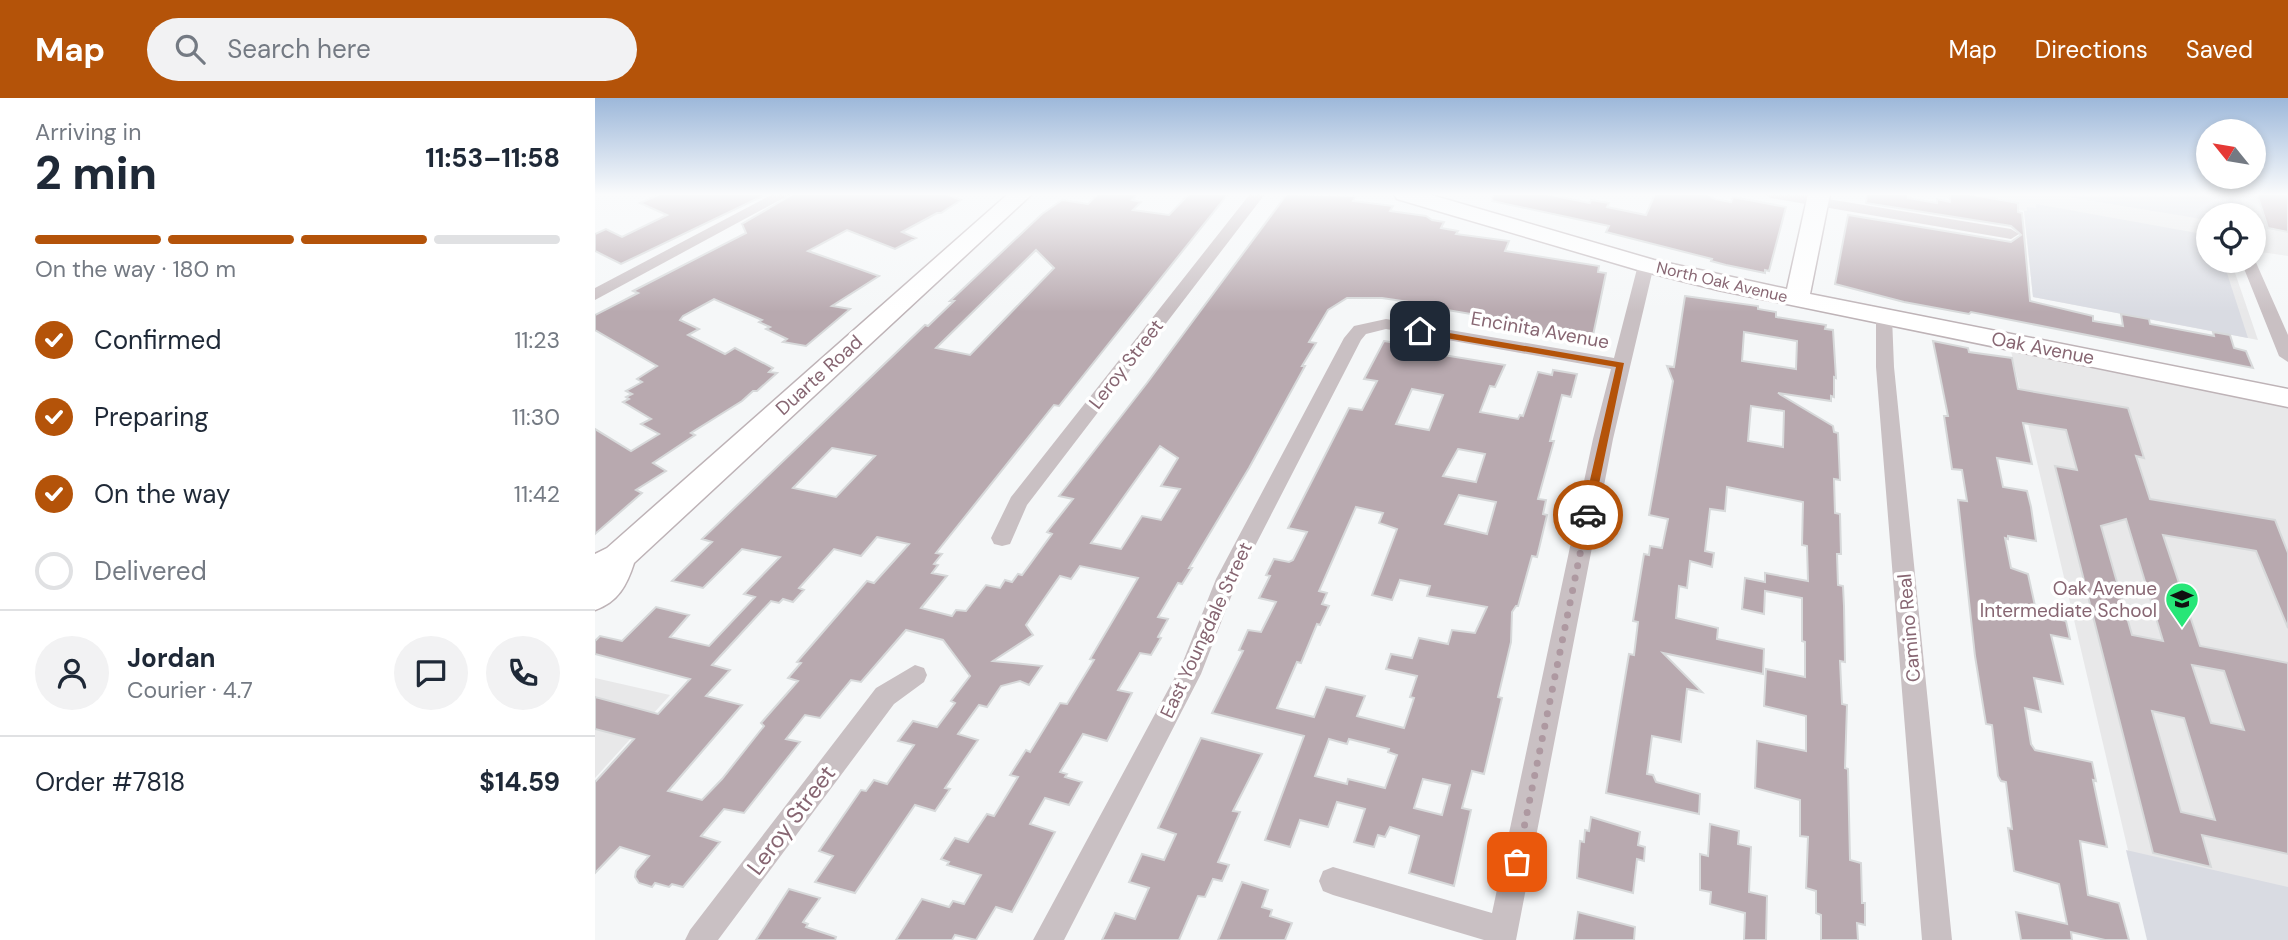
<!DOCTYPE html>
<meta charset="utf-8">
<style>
body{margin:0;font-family:"DM Sans",sans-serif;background:#f2f2f3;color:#1f2937;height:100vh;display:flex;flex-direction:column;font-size:26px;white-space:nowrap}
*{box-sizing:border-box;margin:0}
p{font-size:23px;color:#747a83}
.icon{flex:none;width:38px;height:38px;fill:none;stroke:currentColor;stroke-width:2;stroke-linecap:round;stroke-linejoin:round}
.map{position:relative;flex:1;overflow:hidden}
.panel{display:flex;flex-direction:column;background:#fff;width:595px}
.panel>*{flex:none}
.needle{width:46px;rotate:300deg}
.controls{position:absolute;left:1601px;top:21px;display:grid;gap:14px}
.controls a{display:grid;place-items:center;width:70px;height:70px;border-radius:50%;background:#fff;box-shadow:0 4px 10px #0003;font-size:35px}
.pin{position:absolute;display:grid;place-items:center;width:60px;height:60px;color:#fff;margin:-30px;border-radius:14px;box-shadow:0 4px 10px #0006}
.courier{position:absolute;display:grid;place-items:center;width:70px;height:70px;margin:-35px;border:5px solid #b45309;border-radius:50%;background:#fff;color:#222;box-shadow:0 2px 9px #0007}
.overview em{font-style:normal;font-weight:800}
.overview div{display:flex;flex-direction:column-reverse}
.overview{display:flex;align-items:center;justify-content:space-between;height:119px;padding:0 35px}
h1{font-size:46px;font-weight:800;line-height:52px}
.bar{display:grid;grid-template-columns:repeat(4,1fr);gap:10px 7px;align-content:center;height:84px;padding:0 35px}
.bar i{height:9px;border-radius:5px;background:#e0e1e3}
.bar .active{background:#b45309}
.bar p{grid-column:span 4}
.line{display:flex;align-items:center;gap:18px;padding:0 35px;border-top:2px solid #e0e1e3}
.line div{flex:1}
.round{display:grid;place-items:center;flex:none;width:74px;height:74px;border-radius:37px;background:#f2f2f3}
ol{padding:0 35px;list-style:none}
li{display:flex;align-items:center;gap:21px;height:77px}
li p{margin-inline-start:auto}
li .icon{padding:7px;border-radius:50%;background:#b45309;color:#fff;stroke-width:4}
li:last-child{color:#747a83}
li i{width:38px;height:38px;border:4px solid #e0e1e3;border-radius:50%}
header{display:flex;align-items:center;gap:42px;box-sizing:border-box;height:98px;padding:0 35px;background:#b45309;color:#fff}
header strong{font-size:33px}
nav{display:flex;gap:38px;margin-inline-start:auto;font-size:24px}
.search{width:490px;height:63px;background:#f2f2f3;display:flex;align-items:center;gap:18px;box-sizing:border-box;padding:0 24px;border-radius:38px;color:#747a83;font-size:26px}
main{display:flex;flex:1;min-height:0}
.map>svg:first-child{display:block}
.built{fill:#e8e8e9}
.green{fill:#d9dbe2}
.building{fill:#b8a9af;stroke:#d7d9da;stroke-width:2;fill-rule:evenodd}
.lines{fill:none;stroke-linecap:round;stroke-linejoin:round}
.secondary-casing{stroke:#beb3b7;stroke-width:3}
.street{fill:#c9c0c3;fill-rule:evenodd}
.secondary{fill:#fff;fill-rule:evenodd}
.route{fill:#b45309}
.done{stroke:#ae99a1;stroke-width:7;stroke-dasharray:0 12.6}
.labels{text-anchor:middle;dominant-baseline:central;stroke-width:7;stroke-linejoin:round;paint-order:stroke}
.far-street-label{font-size:16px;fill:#876672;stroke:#fff}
.street-label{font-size:19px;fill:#876672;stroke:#fff}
.poi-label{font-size:19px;fill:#876672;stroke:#fff;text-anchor:end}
.near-street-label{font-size:23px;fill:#876672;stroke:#fff}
</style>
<header>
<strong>Map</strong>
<div class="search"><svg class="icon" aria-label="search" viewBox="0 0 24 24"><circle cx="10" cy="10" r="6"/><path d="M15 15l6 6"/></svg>Search here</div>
<nav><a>Map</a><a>Directions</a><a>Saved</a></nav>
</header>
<main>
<section class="panel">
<div class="overview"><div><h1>2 min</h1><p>Arriving in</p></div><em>11:53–11:58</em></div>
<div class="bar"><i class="active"></i><i class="active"></i><i class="active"></i><i></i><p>On the way · 180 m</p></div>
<ol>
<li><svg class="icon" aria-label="check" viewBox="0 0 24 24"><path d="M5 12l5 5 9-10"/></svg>Confirmed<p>11:23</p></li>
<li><svg class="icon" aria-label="check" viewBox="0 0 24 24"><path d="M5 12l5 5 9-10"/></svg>Preparing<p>11:30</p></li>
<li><svg class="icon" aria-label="check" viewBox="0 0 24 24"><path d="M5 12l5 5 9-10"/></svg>On the way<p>11:42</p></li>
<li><i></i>Delivered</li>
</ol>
<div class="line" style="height:126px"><a class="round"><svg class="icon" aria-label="person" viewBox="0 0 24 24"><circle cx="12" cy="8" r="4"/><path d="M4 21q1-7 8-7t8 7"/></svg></a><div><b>Jordan</b><p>Courier · 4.7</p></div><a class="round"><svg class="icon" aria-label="chat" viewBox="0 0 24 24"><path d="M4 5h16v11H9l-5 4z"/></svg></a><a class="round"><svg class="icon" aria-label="phone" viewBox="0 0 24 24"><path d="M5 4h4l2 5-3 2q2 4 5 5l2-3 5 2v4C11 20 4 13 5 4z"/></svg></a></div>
<div class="line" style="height:91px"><div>Order #7818</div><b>$14.59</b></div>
</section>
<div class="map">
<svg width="1693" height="842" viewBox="0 0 1693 842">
<rect width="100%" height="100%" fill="#f5f7f8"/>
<g class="built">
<polygon points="1329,96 1693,96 1693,158 1659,153 1659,117 1614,117 1614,163 1636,163 1663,242 1438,199 1429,113"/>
<polygon points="1416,253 1693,309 1693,842 1554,842"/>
<polygon points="0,580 75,597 0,680"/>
</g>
<g class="green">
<polygon points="1455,96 1645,96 1650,117 1614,117 1613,122"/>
<polygon points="1441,106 1613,137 1614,163 1628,163 1653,240 1438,199 1429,113 1432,113 1432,109 1441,110"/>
<polygon points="1531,752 1693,789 1693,842 1552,842"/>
</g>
<g class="building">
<polygon points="65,96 172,96 26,166 0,153 0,136 11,131 27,139 72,117 45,105"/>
<polygon points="198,96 351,96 366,102 346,115 342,115 307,134 321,140 300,151 252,132 213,153 284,178 237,208 255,211 211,248 188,244 192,241 171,231 175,229 164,224 167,222 119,201 88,218 85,222 104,231 93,237 130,256 140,250 178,270 174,274 182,275 162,293 158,293 147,303 96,335 100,337 58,365 71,373 41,392 47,395 0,436 0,331 36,353 64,336 46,326 56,321 28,304 34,301 31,299 37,296 31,293 47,284 42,281 62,268 0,232 0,217 43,195 38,193 151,135 147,126"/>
<path d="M503 96H543L537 102 546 104 538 112 574 117 594 96H633L464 308 459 307 341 455 347 456 339 466 343 467 337 475 352 478 326 510 357 518 361 512 371 513 391 487 405 490 410 482 417 484 423 476 427 477 457 436 452 434 478 401 464 398 552 285 692 96 761 98 758 103 798 108 795 113 831 118 837 122 849 124 846 130 863 133 861 136 914 143 910 153 1004 168 1003 174 1011 175 996 247 879 224 882 217 829 208 826 213 811 211 814 204 787 200H752L733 212 714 244 721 245 707 268H710L654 370 594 470H597L587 486 583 485 563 519 573 521 563 539 566 540 556 557 545 555 523 592 537 595 512 643 488 636 465 674 472 676 470 679 487 684 474 707 450 700 435 726 460 734 435 781 417 814 401 809 381 842 360 837 357 842H301L327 801 354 809 358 803 369 806 386 777 352 767 354 764 346 761 360 740 373 744 392 716 399 718 423 679 415 677 431 652 435 654 465 605 472 606 499 562 495 561 543 480 485 468 476 481 465 478 431 527 438 537 398 563 447 568 434 587 425 583 406 588 392 609 384 607 363 636 383 642 350 690 355 691 340 713 320 707 260 795 220 784 238 758 224 753 266 692 271 693 279 682 292 686 319 647 303 643 318 623 342 629 360 605 356 603 375 578 348 542 311 532 266 584 256 582 225 620 210 617 191 641 205 644 149 715 129 711 106 738 125 744 88 789 77 786 74 789 60 785 57 789 44 785 40 779 41 773 54 758 25 749 0 775V684L39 641 0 631V599L63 616 95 581 0 556V543L5 538 27 543 61 509 94 517 75 539 114 548 160 499 149 496 185 459 147 451 108 490 77 483 117 444 107 441 330 227 333 228 359 203H355L447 116 467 102 493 106ZM441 152 459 170 375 257 341 250ZM565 348 583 360 566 388 585 391 566 422 547 418 526 451 496 445ZM237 350 280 358 241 399 198 390ZM282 439 314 446 279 485 272 483 202 564 206 565 193 580 203 583 166 625 169 628 127 681 107 702 73 693 147 607 111 598 135 572 117 567 176 503 184 505 188 501 198 504 209 492 204 490 239 451 266 458Z"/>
<polygon points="898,96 951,96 995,105 996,102 1014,105 1012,109 1051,117 1060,96 1112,96 1120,101 1136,104 1138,99 1191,109 1174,173 1170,172 1170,175 1131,167 1116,163 1117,161 1011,134 1014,128 897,103"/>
<polygon points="1272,96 1313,96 1313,100 1342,105 1342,101 1355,104 1355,96 1373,96 1423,105 1423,114 1427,115 1435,203 1498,218 1498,223 1528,228 1526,216 1554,221 1555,226 1619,238 1618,234 1635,237 1639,250 1651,253 1658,270 1376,214 1374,216 1309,204 1240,186 1253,117 1416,144 1426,137 1416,128 1271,105"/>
<polygon points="1662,96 1693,96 1693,134 1673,130"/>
<path d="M1090 198 1163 208V211L1181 214V219L1231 227 1230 231 1238 232 1241 280 1239 279V299L1236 298V303L1183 295 1238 328 1239 334 1243 335 1245 382 1239 381 1240 415 1245 416 1246 456H1242L1243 487 1248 488 1249 508 1250 564 1245 563 1247 606 1252 607 1250 670 1253 671 1255 762 1266 765 1267 805H1270V827L1262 825 1263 842H1226V817L1221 815V793L1211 790 1213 739 1205 738V702L1160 690 1162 643 1211 653V618L1169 608 1171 571 1210 579V544L1207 543V500L1170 493 1169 516 1147 511 1150 480 1170 484V475L1213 483 1212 448 1207 447 1208 404 1132 389 1130 413 1115 411 1110 453 1119 455 1117 469 1095 463 1092 490 1084 488 1081 520 1123 530 1122 541 1169 551 1168 576 1068 555 1107 594 1092 591 1086 644 1057 638 1052 676 1058 677 1061 684 1105 696 1104 716 1011 695 1034 556 1039 557 1043 524 1038 523 1049 456 1054 457 1055 448 1067 450 1073 421 1054 417 1078 283 1072 268 1079 269ZM1149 234 1202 243 1201 271 1147 263ZM1156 308 1189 313 1188 349 1153 343Z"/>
<path d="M789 243 813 247 811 251 910 267 900 289 895 288 885 314 923 321 925 317 928 318 943 274 957 277 958 272 982 276 976 299 967 297 955 343H959L943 401 951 402 948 416 952 417 942 459 937 458 923 508H921L917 514 916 544 903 599 907 600 889 676 877 673 867 710 876 712 859 788 814 775 824 738 795 729 790 739 783 737 779 749 759 744 770 711 742 704 733 729 705 722 695 749 670 742 709 638 617 615 648 553 644 552 653 532 666 534 681 504 664 500 675 478 671 477 679 461 694 464 698 462 712 434 693 430 754 310 767 312 782 283 769 281ZM817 291 848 297 834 332 801 326ZM863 351 890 356 881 384 848 378ZM864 397 901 404 892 436 850 426ZM761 409 788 415 784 425 802 431 777 497 797 502 805 482 835 488 832 498 892 509 880 535 857 532 853 546 824 540 817 560 796 556 791 571 822 578 815 599 819 600 809 630 762 618 770 598 731 589 719 619 682 610 702 564 706 565 722 526 725 527 734 508 727 506 732 495 724 493ZM734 641 752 646 754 641 794 651 793 654 802 657 790 690 753 681 752 686 720 678ZM828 681 855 687 847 717 819 710Z"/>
<path d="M1338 243 1373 250 1374 254 1417 260 1423 291 1533 310 1549 360 1541 358 1555 401 1680 422 1693 455V530L1661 453 1568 437 1605 548 1693 565V756L1607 737 1616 769 1558 755 1460 368 1482 372 1471 332 1428 325 1437 366 1402 360 1408 389 1432 393 1436 409 1441 443 1413 438V441L1410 440 1416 470 1433 476 1442 517 1471 523 1475 541 1456 537 1468 586 1439 580 1446 614 1430 610 1436 646 1440 652 1497 664 1501 683 1498 682 1512 749 1485 743 1493 797 1524 805 1534 842H1510L1476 834 1477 842H1426L1421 814 1472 826 1464 786 1419 773 1413 730 1417 731 1411 684 1406 683 1403 678 1397 627 1391 626 1380 558 1363 402 1372 403 1367 372 1357 371 1349 318H1353ZM1531 421 1568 543 1537 537 1506 428ZM1597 567 1629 573 1649 632 1616 625ZM1557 613 1589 620 1620 722 1586 714Z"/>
<polygon points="606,640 667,656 638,713 645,714 623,764 634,767 627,783 618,781 610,799 603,798 584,842 507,842 520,815 540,821 554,790 534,784 547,756 569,762 581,736 563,730"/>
<polygon points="996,719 1045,734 1043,747 1050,749 1049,763 1042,761 1038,795 982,780 985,743 989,744 990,732 994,733"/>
<polygon points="1115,726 1144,733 1143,746 1156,749 1154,794 1172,798 1171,842 1149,842 1150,815 1115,806 1116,794 1105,792 1105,756 1113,758"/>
<polygon points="647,784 673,792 667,809 677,812 675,818 697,825 690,842 623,842"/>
<polygon points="194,791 225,800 208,824 213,826 211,829 241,839 240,842 161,842"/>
<polygon points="983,814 1040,829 1039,842 979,842"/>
</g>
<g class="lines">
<g class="secondary-casing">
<g id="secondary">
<path d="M413 96H437L39 465C32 487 23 504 0 512V456L12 450Z"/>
<polygon points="799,96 833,96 1059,162 1192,191 1213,96 1235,96 1215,196 1693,291 1693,309 1123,192 1043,172 802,101"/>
</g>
</g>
<g class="street">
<polygon points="178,96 196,96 0,202 0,190"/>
<polygon points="655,96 670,96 432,407 415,446 407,448 399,446 396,440 416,399"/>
<polygon points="1169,96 1202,96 1416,131 1424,136 1416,141 1176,100"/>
<polygon points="1659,160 1693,237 1693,264 1684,258 1646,163 1659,163"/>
<polygon points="1051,162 1059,167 1018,341 921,842 889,842 738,797 728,793 724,783 728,773 738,769 897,815 998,341 1016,271 791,231 771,236 766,242 643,481 606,576 469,842 438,842 587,566 621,481 749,240 759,228 791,221 1019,260 1043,167"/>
<polygon points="1289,214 1297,219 1299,269 1357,842 1327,842 1281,269 1281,219"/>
<polygon points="320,567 329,570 332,577 329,584 299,606 123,842 90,842 95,832 281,590"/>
</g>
<use href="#secondary" class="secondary"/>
</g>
<linearGradient id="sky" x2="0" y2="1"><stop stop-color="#9db8da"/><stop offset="0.45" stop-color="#fafbfc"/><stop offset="1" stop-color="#fafbfc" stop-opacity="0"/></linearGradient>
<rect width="1693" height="214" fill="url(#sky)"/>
<polygon class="route" points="825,230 1029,265 997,420 993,421 987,417 1021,269 821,235 820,233"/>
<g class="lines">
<polyline class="done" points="922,764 993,417"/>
</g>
<defs>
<g id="school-pin" transform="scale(1.75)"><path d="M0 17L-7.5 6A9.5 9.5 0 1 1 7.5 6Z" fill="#27e677" stroke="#fff"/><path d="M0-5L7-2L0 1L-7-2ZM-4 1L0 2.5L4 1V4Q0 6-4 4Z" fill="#111"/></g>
</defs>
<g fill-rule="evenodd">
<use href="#school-pin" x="1587" y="501"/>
</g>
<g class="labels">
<g class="far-street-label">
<text transform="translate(1127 184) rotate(13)">North Oak Avenue</text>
</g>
<g class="street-label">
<text transform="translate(945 232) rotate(10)">Encinita Avenue</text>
<text transform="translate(1448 250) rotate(11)">Oak Avenue</text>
<text transform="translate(531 266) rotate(-52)">Leroy Street</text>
<text transform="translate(224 277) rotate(-42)">Duarte Road</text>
<text transform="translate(1314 530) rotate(-95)">Camino Real</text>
<text transform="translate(611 532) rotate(-65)">East Youngdale Street</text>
</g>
<g class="poi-label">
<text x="1562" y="490">Oak Avenue<tspan x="1562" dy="22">Intermediate School</tspan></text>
</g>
<g class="near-street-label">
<text transform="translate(196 722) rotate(-53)">Leroy Street</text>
</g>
</g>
</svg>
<div class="controls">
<a><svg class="needle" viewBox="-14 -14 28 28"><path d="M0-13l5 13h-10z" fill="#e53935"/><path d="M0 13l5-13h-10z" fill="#747a83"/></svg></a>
<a><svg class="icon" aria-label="locate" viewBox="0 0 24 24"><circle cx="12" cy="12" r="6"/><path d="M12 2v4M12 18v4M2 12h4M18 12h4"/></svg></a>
</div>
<div class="pin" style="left:922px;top:764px;background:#ea580c"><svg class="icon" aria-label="bag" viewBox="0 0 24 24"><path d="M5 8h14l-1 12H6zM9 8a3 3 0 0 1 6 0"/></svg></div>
<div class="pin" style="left:825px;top:233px;background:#1f2937"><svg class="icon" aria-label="home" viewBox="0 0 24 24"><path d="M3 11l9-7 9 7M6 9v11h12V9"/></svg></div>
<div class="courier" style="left:993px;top:417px"><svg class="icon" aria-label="car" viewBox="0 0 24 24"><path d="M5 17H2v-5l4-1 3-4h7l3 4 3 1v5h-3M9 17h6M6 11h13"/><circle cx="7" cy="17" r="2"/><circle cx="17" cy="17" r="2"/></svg></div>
</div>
</main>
